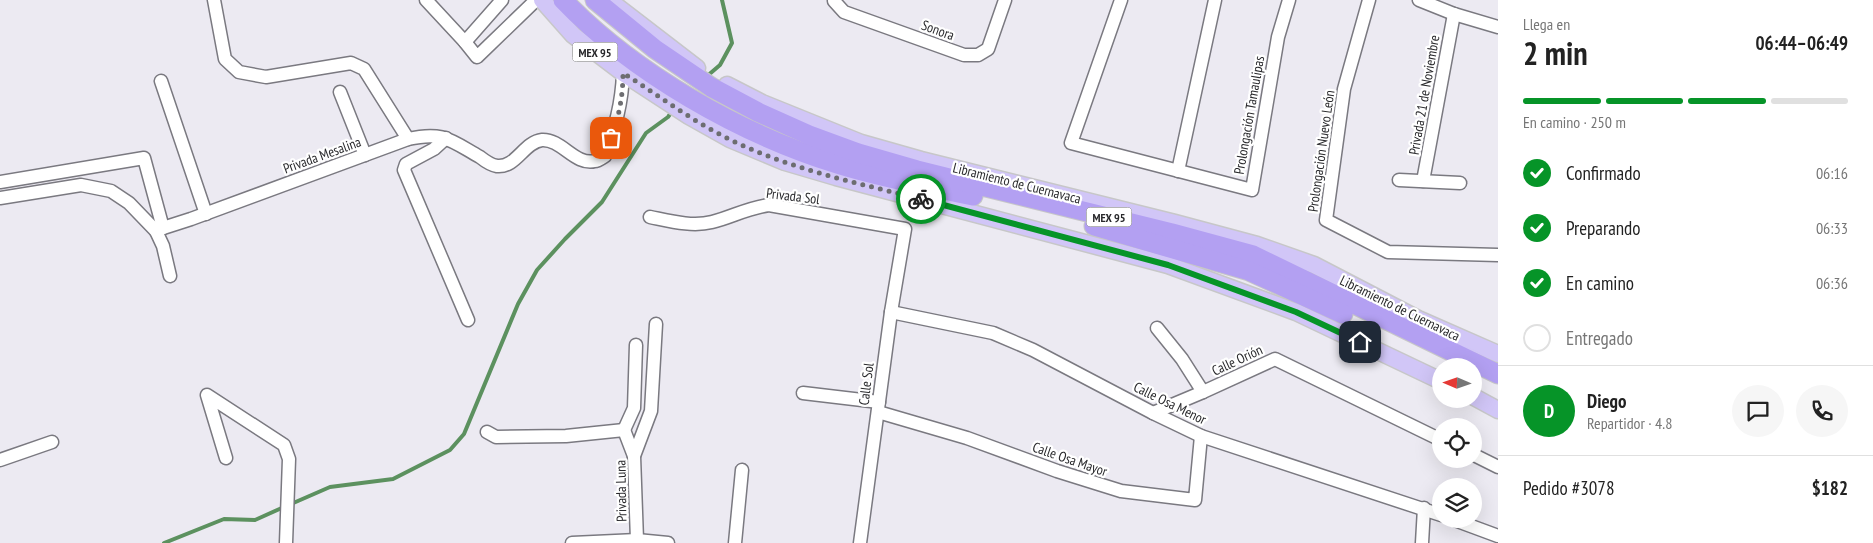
<!DOCTYPE html>
<html lang="es">
<meta charset="utf-8">
<style>
body{margin:0;font-family:"PT Sans Narrow",sans-serif;background:#f6f6f6;color:#222;height:100vh;display:flex;flex-direction:column;font-size:19px;white-space:nowrap}
*{box-sizing:border-box;margin:0}
p{font-size:16px;color:#767676}
.icon{flex:none;width:28px;height:28px;fill:none;stroke:currentColor;stroke-width:2;stroke-linecap:round;stroke-linejoin:round}
.map{position:relative;flex:1;overflow:hidden}
.side{display:flex;flex-direction:column;background:#fff;width:375px}
.side>*{flex:none}
.needle{width:32px;rotate:272deg}
.tools{position:absolute;left:1432px;top:358px;display:grid;gap:10px}
.tools a{display:grid;place-items:center;width:50px;height:50px;border-radius:50%;background:#fff;box-shadow:0 5px 20px #0002;font-size:25px}
.pin{position:absolute;display:grid;place-items:center;width:42px;height:42px;color:#fff;margin:-21px;border-radius:10px;box-shadow:0 2px 8px #0006}
.courier{position:absolute;display:grid;place-items:center;width:50px;height:50px;margin:-25px;border:4px solid #069428;border-radius:50%;background:#fff;color:#222;box-shadow:0 1px 6px #0007}
.headline em{font-style:normal;font-weight:800}
.headline div{display:flex;flex-direction:column-reverse}
.headline{display:flex;align-items:center;justify-content:space-between;height:85px;padding:0 25px}
h1{font-size:32px;font-weight:800;line-height:38px}
.bar{display:grid;grid-template-columns:repeat(4,1fr);gap:8px 5px;align-content:center;height:60px;padding:0 25px}
.bar i{height:6px;border-radius:4px;background:#e0e0e0}
.bar .active{background:#069428}
.bar p{grid-column:span 4}
.line{display:flex;align-items:center;gap:12px;padding:0 25px;border-top:1px solid #e0e0e0}
.line div{flex:1}
.round{display:grid;place-items:center;flex:none;width:52px;height:52px;border-radius:26px;background:#f6f6f6}
ol{padding:0 25px;list-style:none}
li{display:flex;align-items:center;gap:15px;height:55px}
li p{margin-inline-start:auto}
li .icon{padding:5px;border-radius:50%;background:#069428;color:#fff;stroke-width:4}
li:last-child{color:#767676}
li i{width:28px;height:28px;border:2px solid #e0e0e0;border-radius:50%}
main{display:flex;flex:1;min-height:0}
.map>svg:first-child{display:block}
.lines{fill:none;stroke-linecap:round;stroke-linejoin:round}
.stream{stroke:#5c915f;stroke-width:4}
.minor-casing{stroke:#7a7980;stroke-width:15}
.major-casing{stroke:#c7c7c8;stroke-width:19}
.highway-casing{stroke:#c7c7c8;stroke-width:21}
.minor{stroke:#fff;stroke-width:12}
.major{stroke:#d1c6f7;stroke-width:16}
.highway{stroke:#b3a0f2;stroke-width:19}
.done{stroke:#6d6d71;stroke-width:5;stroke-dasharray:0 9}
.route{stroke:#069428;stroke-width:6}
.labels{text-anchor:middle;dominant-baseline:central;stroke-width:4.5;stroke-linejoin:round;paint-order:stroke}
.shield{fill:#fff;stroke:#69696b;stroke-width:1}
.shield-label{font-size:12px;font-weight:bold;fill:#29292c}
.street-label{font-size:14px;fill:#29292c;stroke:#fff}
</style>
<main>
<div class="map">
<svg width="1498" height="543" viewBox="0 0 1498 543">
<rect width="100%" height="100%" fill="#eceaf2"/>
<g class="lines">
<g class="stream">
<polyline points="706,77 720,65 732,43 722,0"/>
<polyline points="291,504 330,487 393,479 450,450 464,434 518,304 537,270 565,239 602,202 646,133 668,117 673,110"/>
<polyline points="164,543 224,519 255,520 284,507"/>
</g>
<g class="minor-casing">
<g id="minor">
<polyline points="214,0 225,59 239,72 266,77 351,63 364,69 408,139"/>
<polyline points="426,0 465,42"/>
<polyline points="502,0 465,42 477,57 536,0"/>
<polyline points="835,0 834,1 844,12 964,55 978,55 988,49 1005,0"/>
<polyline points="1121,0 1071,143 1252,190 1278,37 1289,0"/>
<polyline points="1369,0 1344,89 1326,220 1388,252 1498,255"/>
<polyline points="1419,0 1454,14 1498,27"/>
<polyline points="161,81 206,214"/>
<polyline points="340,92 365,155"/>
<polyline points="446,138 434,149 406,164 404,170 468,320"/>
<polyline points="1178,171 1215,0"/>
<polyline points="1399,180 1460,183"/>
<polyline points="1423,181 1454,14"/>
<path d="M0 182 144 158 163 228 191 219 408 139C443 131 450 140 480 157 485 161 491 165 497 166 516 168 524 142 542 140 562 139 575 166 595 161 598 161 602 158 605 156 615 127 622 104 623 73"/>
<polyline points="0,198 81,185 111,191 129,203 156,231 163,228"/>
<path d="M650 217C670 221 692 227 712 222 732 217 747 208 769 205L905 229 891 312 860 543"/>
<polyline points="156,231 163,246 170,276"/>
<polyline points="891,312 993,333 1033,350 1153,413 1201,436 1441,515"/>
<polyline points="1157,328 1182,359 1203,392"/>
<polyline points="803,393 879,402"/>
<polyline points="878,412 967,438 1057,471 1121,491 1195,500 1201,436"/>
<polyline points="1153,413 1203,392 1275,359 1441,440"/>
<polyline points="624,430 634,408 636,345"/>
<polyline points="487,432 496,437 566,436 624,430 634,456"/>
<polyline points="1474,455 1498,467"/>
<polyline points="226,458 207,395 284,445 289,459 286,543"/>
<polyline points="0,460 52,442"/>
<polyline points="1452,519 1498,536"/>
<polyline points="637,540 634,456 651,411 656,324"/>
<polyline points="572,543 637,540 668,543"/>
<polyline points="735,543 742,470"/>
<polyline points="1422,543 1424,508"/>
</g>
</g>
<g class="major-casing">
<g id="major">
<polyline points="542,0 573,35 623,73 689,116 730,139 785,162 836,177 1168,265 1296,312 1441,381"/>
<polyline points="615,5 697,68"/>
<polyline points="727,85 762,103 861,143 921,160 1175,223 1257,245 1314,265 1418,319 1498,354"/>
<polyline points="1474,397 1498,410"/>
</g>
</g>
<g class="highway-casing">
<g id="highway">
<path d="M563 0C633 73 740 134 837 164 881 178 927 186 973 196"/>
<polyline points="595,0 655,49 711,87 758,112 809,135 858,153 917,170 1172,233 1253,255 1498,374"/>
<polyline points="1094,226 1249,271 1343,314"/>
</g>
</g>
<use href="#minor" class="minor"/>
<use href="#major" class="major"/>
<use href="#highway" class="highway"/>
</g>
<g class="lines">
<path class="done" d="M611 138C619 117 623 96 623 73 658 95 692 121 729 139 789 169 857 183 921 199"/>
<polyline class="route" points="921,199 1168,265 1296,312 1360,342"/>
</g>
<g class="labels">
<g class="shield">
<rect x="572.5" y="42.5" width="45" height="19" rx="4"/>
<rect x="1086.5" y="207.5" width="45" height="19" rx="4"/>
</g>
<g class="shield-label">
<text x="595" y="52">MEX 95</text>
<text x="1109" y="217">MEX 95</text>
</g>
<g class="street-label">
<text transform="translate(938 30) rotate(20)">Sonora</text>
<text transform="translate(1424 95) rotate(-80)">Privada 21 de Noviembre</text>
<text transform="translate(1249 115) rotate(-80)">Prolongación Tamaulipas</text>
<text transform="translate(1321 151) rotate(-82)">Prolongación Nuevo León</text>
<text transform="translate(322 155) rotate(-20)">Privada Mesalina</text>
<text transform="translate(1017 183) rotate(14)">Libramiento de Cuernavaca</text>
<text transform="translate(793 196) rotate(7)">Privada Sol</text>
<text transform="translate(1400 308) rotate(26)">Libramiento de Cuernavaca</text>
<text transform="translate(1237 360) rotate(-25)">Calle Orión</text>
<text transform="translate(866 384) rotate(-83)">Calle Sol</text>
<text transform="translate(1170 403) rotate(26)">Calle Osa Menor</text>
<text transform="translate(1070 459) rotate(19)">Calle Osa Mayor</text>
<text transform="translate(621 491) rotate(-91)">Privada Luna</text>
</g>
</g>
</svg>
<div class="tools">
<a><svg class="needle" viewBox="-14 -14 28 28"><path d="M0-13l5 13h-10z" fill="#e53935"/><path d="M0 13l5-13h-10z" fill="#767676"/></svg></a>
<a><svg class="icon" aria-label="locate" viewBox="0 0 24 24"><circle cx="12" cy="12" r="6"/><path d="M12 2v4M12 18v4M2 12h4M18 12h4"/></svg></a>
<a><svg class="icon" aria-label="layers" viewBox="0 0 24 24"><path d="M12 4l9 5-9 5-9-5zM3 14l9 5 9-5"/></svg></a>
</div>
<div class="pin" style="left:611px;top:138px;background:#ea580c"><svg class="icon" aria-label="bag" viewBox="0 0 24 24"><path d="M5 8h14l-1 12H6zM9 8a3 3 0 0 1 6 0"/></svg></div>
<div class="pin" style="left:1360px;top:342px;background:#1f2937"><svg class="icon" aria-label="home" viewBox="0 0 24 24"><path d="M3 11l9-7 9 7M6 9v11h12V9"/></svg></div>
<div class="courier" style="left:921px;top:199px"><svg class="icon" aria-label="bike" viewBox="0 0 24 24"><circle cx="6" cy="16" r="4"/><circle cx="18" cy="16" r="4"/><path d="M6 16l4-8h5l3 8M10 8l3 8H6M13 5h3"/></svg></div>
</div>
<section class="side">
<div class="headline"><div><h1>2 min</h1><p>Llega en</p></div><em>06:44–06:49</em></div>
<div class="bar"><i class="active"></i><i class="active"></i><i class="active"></i><i></i><p>En camino · 250 m</p></div>
<ol>
<li><svg class="icon" aria-label="check" viewBox="0 0 24 24"><path d="M5 12l5 5 9-10"/></svg>Confirmado<p>06:16</p></li>
<li><svg class="icon" aria-label="check" viewBox="0 0 24 24"><path d="M5 12l5 5 9-10"/></svg>Preparando<p>06:33</p></li>
<li><svg class="icon" aria-label="check" viewBox="0 0 24 24"><path d="M5 12l5 5 9-10"/></svg>En camino<p>06:36</p></li>
<li><i></i>Entregado</li>
</ol>
<div class="line" style="height:90px"><b class="round" style="background:#069428;color:#fff">D</b><div><b>Diego</b><p>Repartidor · 4.8</p></div><a class="round"><svg class="icon" aria-label="chat" viewBox="0 0 24 24"><path d="M4 5h16v11H9l-5 4z"/></svg></a><a class="round"><svg class="icon" aria-label="phone" viewBox="0 0 24 24"><path d="M5 4h4l2 5-3 2q2 4 5 5l2-3 5 2v4C11 20 4 13 5 4z"/></svg></a></div>
<div class="line" style="height:65px"><div>Pedido #3078</div><b>$182</b></div>
</section>
</main>
